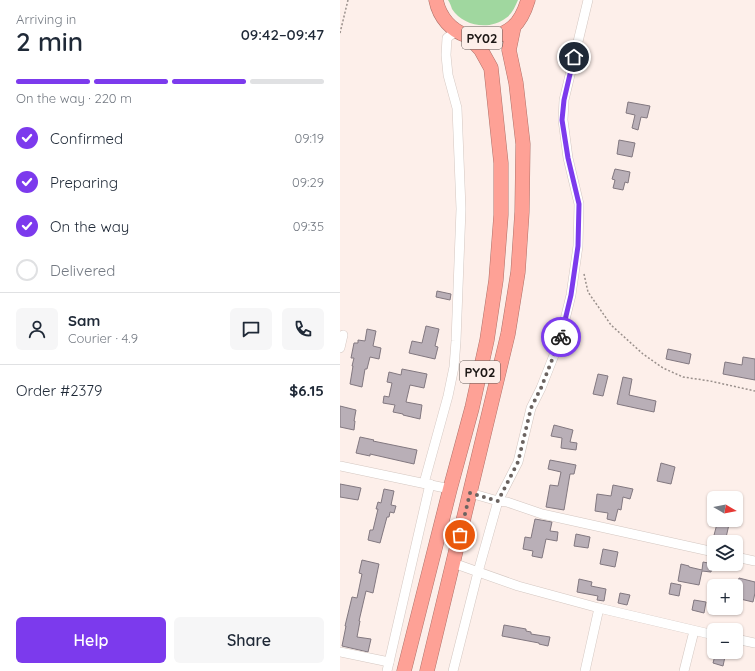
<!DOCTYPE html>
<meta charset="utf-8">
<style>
body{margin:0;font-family:Quicksand,sans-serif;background:#f6f6f7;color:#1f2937;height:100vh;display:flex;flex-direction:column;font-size:15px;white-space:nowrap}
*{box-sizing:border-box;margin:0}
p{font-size:13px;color:#747a83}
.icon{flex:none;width:22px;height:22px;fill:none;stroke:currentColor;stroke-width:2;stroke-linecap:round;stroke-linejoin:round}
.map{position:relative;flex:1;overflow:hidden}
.side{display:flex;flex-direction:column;background:#fff;width:340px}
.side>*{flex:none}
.needle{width:26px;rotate:100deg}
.controls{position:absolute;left:367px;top:491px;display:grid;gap:8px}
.controls a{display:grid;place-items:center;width:36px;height:36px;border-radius:6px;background:#fff;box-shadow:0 1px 3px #0004;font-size:20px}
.pin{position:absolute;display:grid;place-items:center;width:34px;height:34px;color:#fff;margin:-17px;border:2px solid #fff;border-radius:50%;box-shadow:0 1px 4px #0007}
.courier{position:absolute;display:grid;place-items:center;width:40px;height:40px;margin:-20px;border:3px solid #7c3aed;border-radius:50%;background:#fff;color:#222;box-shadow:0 1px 5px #0007}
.overview em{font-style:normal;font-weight:600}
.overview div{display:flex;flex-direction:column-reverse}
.overview{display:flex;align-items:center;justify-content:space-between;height:68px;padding:0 16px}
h1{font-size:26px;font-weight:600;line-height:30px}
.bar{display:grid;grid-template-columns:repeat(4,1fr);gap:6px 4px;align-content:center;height:48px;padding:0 16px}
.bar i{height:5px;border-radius:3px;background:#e0e1e3}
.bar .on{background:#7c3aed}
.bar p{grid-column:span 4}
.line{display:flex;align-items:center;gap:10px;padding:0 16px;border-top:1px solid #e0e1e3}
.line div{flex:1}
.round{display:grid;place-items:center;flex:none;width:42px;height:42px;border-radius:6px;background:#f6f6f7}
ol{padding:0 16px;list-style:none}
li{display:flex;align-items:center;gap:12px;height:44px}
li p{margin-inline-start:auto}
li .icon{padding:4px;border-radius:50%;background:#7c3aed;color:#fff;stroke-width:4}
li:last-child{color:#747a83}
li i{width:22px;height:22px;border:2px solid #e0e1e3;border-radius:50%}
.primary-button{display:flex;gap:8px;margin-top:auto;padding:8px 16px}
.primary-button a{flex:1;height:46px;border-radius:6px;background:#7c3aed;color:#fff;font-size:16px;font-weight:600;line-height:46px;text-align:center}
.primary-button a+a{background:#f6f6f7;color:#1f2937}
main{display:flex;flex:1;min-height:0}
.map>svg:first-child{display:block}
.green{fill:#a0d79f}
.building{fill:#b9afb7;stroke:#827880}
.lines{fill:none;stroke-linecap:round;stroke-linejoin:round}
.minor-casing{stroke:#d4c7c1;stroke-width:10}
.highway-casing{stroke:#af7169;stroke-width:15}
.path{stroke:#9a908c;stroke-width:1.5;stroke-dasharray:2 2;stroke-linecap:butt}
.minor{stroke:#fff;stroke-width:9}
.highway{stroke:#fea196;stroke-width:14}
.done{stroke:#6b6360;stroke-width:4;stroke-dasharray:0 7.2}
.route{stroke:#7c3aed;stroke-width:5}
.labels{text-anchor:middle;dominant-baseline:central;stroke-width:3.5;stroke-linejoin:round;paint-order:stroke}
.shield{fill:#fdefea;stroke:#605855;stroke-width:1}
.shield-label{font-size:13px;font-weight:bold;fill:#1c1715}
</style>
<main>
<section class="side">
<div class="overview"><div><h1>2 min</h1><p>Arriving in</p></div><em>09:42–09:47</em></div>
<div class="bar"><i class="on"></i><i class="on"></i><i class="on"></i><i></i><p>On the way · 220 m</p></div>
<ol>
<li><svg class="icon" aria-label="check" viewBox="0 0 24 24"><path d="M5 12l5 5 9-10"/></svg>Confirmed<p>09:19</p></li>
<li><svg class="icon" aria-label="check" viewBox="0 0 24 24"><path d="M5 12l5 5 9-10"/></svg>Preparing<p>09:29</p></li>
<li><svg class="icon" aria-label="check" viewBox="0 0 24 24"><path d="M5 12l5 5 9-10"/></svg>On the way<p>09:35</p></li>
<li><i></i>Delivered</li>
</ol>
<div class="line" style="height:72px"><a class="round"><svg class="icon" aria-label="person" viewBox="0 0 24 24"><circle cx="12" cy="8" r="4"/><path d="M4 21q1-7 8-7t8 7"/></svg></a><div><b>Sam</b><p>Courier · 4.9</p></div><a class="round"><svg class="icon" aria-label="chat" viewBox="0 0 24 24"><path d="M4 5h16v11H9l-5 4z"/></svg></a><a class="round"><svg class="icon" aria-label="phone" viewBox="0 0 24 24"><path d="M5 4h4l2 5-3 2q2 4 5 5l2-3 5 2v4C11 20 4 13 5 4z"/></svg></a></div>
<div class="line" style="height:52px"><div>Order #2379</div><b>$6.15</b></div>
<div class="primary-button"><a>Help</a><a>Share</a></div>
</section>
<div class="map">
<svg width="415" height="671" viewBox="0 0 415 671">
<rect width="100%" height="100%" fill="#fdefea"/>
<path class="green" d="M108 0H178C175 7 172 14 166 18 149 31 123 26 112 9 111 6 110 3 108 0Z"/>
<g class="building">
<polygon points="288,102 310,106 307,118 301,117 298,130 292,128 295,115 286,113"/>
<polygon points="279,140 295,143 292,157 277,154"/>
<polygon points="275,169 290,172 288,183 285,182 283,190 273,188 275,180 272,179"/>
<polygon points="97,291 111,294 110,300 96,297"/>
<polygon points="86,326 99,329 95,346 98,347 95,359 69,353 72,341 82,343"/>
<polygon points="27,329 36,331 33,346 41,348 39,359 30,357 27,369 25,369 22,387 10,384 13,366 12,366 14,358 11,358 14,343 18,343 18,340 25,341"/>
<polygon points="328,349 351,354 349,364 326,359"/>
<polygon points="403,357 415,359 415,380 383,374 385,362 402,365"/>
<polygon points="62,369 87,374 84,388 70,385 66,402 82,405 80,419 63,415 63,414 53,412 55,405 43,403 44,396 49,397 52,383 47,382 49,372 61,375"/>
<polygon points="258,374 268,376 263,396 253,394"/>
<polygon points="283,377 292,379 289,395 316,401 314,412 277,404"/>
<polygon points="0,406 16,410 14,421 15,421 14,430 0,427"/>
<polygon points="214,425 233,430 230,442 237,443 236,450 221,448 222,438 211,436"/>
<polygon points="20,437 34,440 33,441 77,450 74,464 30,454 30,456 16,453"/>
<polygon points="210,460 236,465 234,474 230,474 224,510 206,507 210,485 218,486 221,472 208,469"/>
<polygon points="321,463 335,467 331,484 317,481"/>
<polygon points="0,484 21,488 18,500 0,497"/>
<polygon points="273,485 293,489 290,499 283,497 281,510 278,509 275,521 267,519 268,513 255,511 257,494 271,496"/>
<polygon points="44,489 54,491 51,505 56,506 54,513 50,512 49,517 47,517 40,543 28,540 30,530 33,530 38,509 36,509 38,502 41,503"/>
<polygon points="195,519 212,522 210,531 218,532 217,541 206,539 202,558 192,556 193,551 183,549 185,537 191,538"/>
<polygon points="378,520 390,520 385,542 373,539"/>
<polygon points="236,534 250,537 248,548 234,546"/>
<polygon points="263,549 278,552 275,567 260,564"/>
<polygon points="22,560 39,564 33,593 26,591 19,621 20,621 17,637 31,639 28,652 2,646 6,626 5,626 12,597 17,598 22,574 19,573"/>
<polygon points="363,562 373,564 371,572 362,571 359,585 338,581 341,564 349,566 349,567 362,570"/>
<polygon points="399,578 415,582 415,593 413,602 396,598 396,589"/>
<polygon points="239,579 252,582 251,586 266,589 264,601 257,600 258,596 237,592"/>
<polygon points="331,583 341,585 339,596 329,594"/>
<polygon points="280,593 290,595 287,605 278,603"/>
<polygon points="354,600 366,602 364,613 352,610"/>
<polygon points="164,625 186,629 186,631 191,632 191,634 210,637 208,646 199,644 199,643 162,636"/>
<polygon points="376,652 386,652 383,666 373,663"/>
</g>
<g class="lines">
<g class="minor-casing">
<g id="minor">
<polyline points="0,348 3,335"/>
<polyline points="0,466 110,489"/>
<polyline points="84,483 108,396 114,367 116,341 121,209 117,108 108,75 106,55 107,38 116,31"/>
<polyline points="130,493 158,501 167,502 202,514 374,552"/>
<polyline points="396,557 415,561"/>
<polyline points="113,563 178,586 259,608 374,635"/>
<polyline points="396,639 415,643"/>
<polyline points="0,652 49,662"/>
<polyline points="47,671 90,484"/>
<polyline points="113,671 138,572 158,501 178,462 191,408 201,388 220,340 231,295 238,246 239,204 228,158 223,120 224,100 248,0"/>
<polyline points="245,671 259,608"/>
<polyline points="344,671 354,631"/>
</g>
</g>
<g class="highway-casing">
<g id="highway">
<path d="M96 0C103 36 145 50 173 27 181 20 185 10 188 0"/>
<polyline points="64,671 110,489 132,408 147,340 156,280 161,215 161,163 151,68 141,50 129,37"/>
<polyline points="87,671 168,334 178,272 182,212 183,144 176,83 169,50 174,26"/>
</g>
</g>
<g class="path">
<polyline points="0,33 8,0"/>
<polyline points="244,274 248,292 271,325 303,354 323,368 343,377 370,381 415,391"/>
</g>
<use href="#minor" class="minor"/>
<use href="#highway" class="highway"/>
</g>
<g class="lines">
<polyline class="done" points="120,535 130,493 158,501 178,462 191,408 201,388 221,337"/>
<polyline class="route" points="221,337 231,295 238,246 239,204 228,158 222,120 224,100 234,57"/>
</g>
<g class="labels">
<g class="shield">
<rect x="122" y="27" width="40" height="22" rx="3"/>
<rect x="120" y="361" width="40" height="22" rx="3"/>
</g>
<g class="shield-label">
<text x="142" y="38">PY02</text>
<text x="140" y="372">PY02</text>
</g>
</g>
</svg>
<div class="controls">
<a><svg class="needle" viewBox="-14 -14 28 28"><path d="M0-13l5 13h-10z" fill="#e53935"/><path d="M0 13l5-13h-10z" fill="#747a83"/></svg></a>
<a><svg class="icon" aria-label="layers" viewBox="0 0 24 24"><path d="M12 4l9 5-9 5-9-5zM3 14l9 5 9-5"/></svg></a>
<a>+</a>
<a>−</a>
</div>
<div class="pin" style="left:120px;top:535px;background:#ea580c"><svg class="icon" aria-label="bag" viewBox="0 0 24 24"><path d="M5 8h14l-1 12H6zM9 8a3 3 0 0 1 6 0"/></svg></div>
<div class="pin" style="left:234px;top:57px;background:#1f2937"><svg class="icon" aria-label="home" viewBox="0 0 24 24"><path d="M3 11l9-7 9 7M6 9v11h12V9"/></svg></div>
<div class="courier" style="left:221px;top:337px"><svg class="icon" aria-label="bike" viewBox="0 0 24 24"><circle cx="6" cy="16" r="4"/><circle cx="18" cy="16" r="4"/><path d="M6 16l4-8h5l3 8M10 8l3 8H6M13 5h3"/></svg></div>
</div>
</main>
